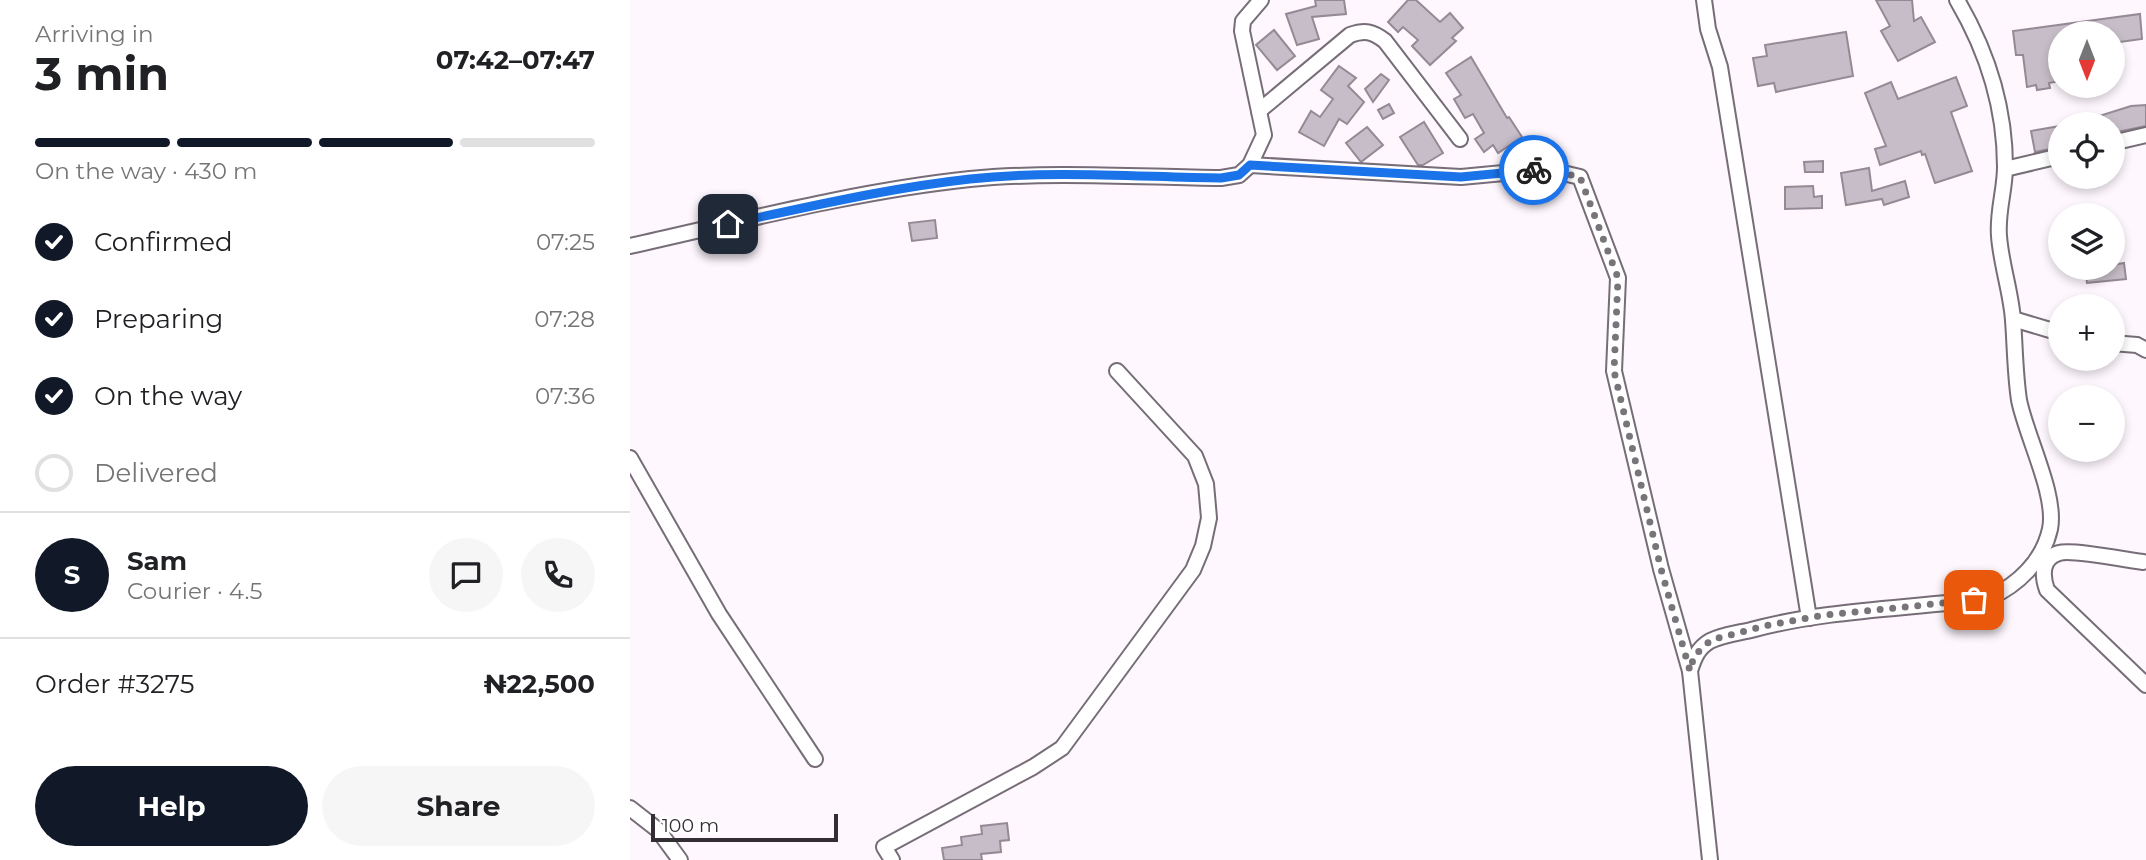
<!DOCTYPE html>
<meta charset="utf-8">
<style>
body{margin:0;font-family:Montserrat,sans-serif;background:#f6f6f6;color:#202124;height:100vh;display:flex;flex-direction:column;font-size:26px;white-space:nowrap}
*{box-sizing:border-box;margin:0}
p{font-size:23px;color:#757577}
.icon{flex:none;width:38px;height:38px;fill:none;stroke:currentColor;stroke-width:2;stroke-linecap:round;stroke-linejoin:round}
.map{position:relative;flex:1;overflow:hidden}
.sheet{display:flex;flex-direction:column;background:#fff;width:630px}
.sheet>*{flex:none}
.needle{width:46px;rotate:180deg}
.buttons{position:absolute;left:1418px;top:21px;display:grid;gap:14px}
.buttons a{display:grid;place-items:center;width:77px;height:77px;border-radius:50%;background:#fff;box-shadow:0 4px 10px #0003;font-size:35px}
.scale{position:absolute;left:21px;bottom:18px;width:187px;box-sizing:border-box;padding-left:7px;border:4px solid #322e33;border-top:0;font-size:19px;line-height:24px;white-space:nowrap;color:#322e33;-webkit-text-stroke:5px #fff;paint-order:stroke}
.pin{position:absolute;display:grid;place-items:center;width:60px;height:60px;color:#fff;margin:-30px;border-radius:14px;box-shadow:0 4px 10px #0006}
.courier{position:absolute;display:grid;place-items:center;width:70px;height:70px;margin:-35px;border:5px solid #1a73e8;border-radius:50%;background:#fff;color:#222;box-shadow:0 2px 9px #0007}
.overview em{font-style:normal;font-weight:700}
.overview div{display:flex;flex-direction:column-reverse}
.overview{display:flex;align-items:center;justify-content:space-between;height:119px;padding:0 35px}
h1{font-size:46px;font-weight:700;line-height:52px}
.bar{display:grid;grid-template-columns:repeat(4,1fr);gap:10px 7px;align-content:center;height:84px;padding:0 35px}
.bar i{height:9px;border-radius:5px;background:#e0e0e0}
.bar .current{background:#111827}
.bar p{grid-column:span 4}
.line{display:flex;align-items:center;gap:18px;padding:0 35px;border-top:2px solid #e0e0e0}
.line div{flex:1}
.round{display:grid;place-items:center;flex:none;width:74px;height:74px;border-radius:37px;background:#f6f6f6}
ol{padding:0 35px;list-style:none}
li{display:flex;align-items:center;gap:21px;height:77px}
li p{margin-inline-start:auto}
li .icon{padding:7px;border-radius:50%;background:#111827;color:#fff;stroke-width:4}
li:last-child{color:#757577}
li i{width:38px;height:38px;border:4px solid #e0e0e0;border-radius:50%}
.button{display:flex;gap:14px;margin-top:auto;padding:14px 35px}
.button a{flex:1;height:80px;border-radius:42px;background:#111827;color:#fff;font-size:28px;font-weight:700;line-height:80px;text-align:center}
.button a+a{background:#f6f6f6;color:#202124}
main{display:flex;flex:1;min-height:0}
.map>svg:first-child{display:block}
.building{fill:#c7bdc8;stroke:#948a95;stroke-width:2}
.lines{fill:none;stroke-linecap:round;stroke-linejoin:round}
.minor-casing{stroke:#776d78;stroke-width:18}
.minor{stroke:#fff;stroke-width:14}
.done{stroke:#79747a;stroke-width:7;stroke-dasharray:0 12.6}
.route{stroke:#1a73e8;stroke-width:9}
</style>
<main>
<section class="sheet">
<div class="overview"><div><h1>3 min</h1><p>Arriving in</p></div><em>07:42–07:47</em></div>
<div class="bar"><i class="current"></i><i class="current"></i><i class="current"></i><i></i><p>On the way · 430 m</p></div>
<ol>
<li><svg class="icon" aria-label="check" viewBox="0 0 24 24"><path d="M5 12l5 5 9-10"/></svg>Confirmed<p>07:25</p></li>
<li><svg class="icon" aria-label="check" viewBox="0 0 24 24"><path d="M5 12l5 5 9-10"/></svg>Preparing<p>07:28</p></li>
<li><svg class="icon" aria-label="check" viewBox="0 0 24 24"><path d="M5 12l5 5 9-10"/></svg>On the way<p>07:36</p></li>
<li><i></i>Delivered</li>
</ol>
<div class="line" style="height:126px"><b class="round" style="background:#111827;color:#fff">S</b><div><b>Sam</b><p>Courier · 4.5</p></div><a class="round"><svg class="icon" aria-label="chat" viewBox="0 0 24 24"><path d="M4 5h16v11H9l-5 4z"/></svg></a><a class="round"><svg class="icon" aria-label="phone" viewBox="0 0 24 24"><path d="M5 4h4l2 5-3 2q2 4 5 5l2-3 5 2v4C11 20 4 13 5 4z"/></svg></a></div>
<div class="line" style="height:91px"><div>Order #3275</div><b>₦22,500</b></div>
<div class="button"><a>Help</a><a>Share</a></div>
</section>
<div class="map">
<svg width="1516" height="860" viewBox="0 0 1516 860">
<rect width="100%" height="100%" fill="#fef7fe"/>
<g class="building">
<polygon points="685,0 714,0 716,14 682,17 689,39 667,45 656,14 686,6"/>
<polygon points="778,0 786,0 810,22 820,13 833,28 822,38 826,41 800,65 782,46 788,40 773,27 768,32 758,22"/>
<polygon points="1246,0 1282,0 1284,21 1291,17 1305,42 1268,61 1251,31 1260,26"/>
<polygon points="1510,14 1512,39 1482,43 1482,33 1430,33 1430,81 1419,83 1420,88 1407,90 1406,85 1397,87 1393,55 1386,55 1383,31"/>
<polygon points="644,30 665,56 647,70 626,45"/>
<polygon points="1216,32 1223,76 1146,92 1144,83 1128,86 1123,58 1137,56 1135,45"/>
<polygon points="841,57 877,118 879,117 892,137 868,153 863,145 854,152 845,139 854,133 843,114 835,118 824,99 831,95 816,73"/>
<polygon points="709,66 726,78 718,86 734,102 717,124 709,119 694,146 669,132 681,111 690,117 703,99 691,90"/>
<polygon points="751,74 759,80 743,102 735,89"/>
<polygon points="1326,77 1337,106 1321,112 1342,171 1305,183 1295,154 1292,155 1291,151 1250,165 1245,149 1256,146 1235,93 1261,82 1268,99"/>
<polygon points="759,104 764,113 753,119 748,110"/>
<polygon points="1516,105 1516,126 1482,133 1482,124 1451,124 1450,122 1501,106"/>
<polygon points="794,122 813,153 793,165 788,165 770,137"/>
<polygon points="1430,126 1430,147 1405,152 1401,131"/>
<polygon points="737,127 753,145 731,162 716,143"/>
<polygon points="1193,161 1193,172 1175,172 1174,162"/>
<polygon points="1239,168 1242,191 1275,181 1279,197 1254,205 1252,199 1216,205 1211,173"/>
<polygon points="1183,186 1184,197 1192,196 1192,208 1155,209 1155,187"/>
<polygon points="305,220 307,238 282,241 279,223"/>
<polygon points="1494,263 1496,279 1457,283 1455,268 1482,268 1482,265"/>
<polygon points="377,823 379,840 370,841 371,852 351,854 352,860 314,860 312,848 332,845 331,837 352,834 351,826"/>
</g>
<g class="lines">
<g class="minor-casing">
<g id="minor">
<polyline points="1074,0 1078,29 1090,67 1179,618"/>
<path d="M629 111 720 35C735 30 742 31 755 41L830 139"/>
<polyline points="1482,143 1516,135"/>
<polyline points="620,165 831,177 916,169 950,177 988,278 984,371 1031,569 1060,671"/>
<polyline points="1375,169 1430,156"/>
<path d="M0 246C112 221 226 191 340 179 423 171 508 177 591 178L609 175 620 165 634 135 612 31 613 21 631 0"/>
<polyline points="1383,319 1430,333"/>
<polyline points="1482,343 1507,345 1516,350"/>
<polyline points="0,458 89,614 185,759"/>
<path d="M1513 562C1497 560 1441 549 1429 553 1411 558 1412 576 1417 590L1516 685"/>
<polyline points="0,808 28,830 50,860"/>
<polyline points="262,860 254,847 403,767 432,748 563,570 573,546 579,518 576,484 565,456 487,371"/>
<path d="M1080 860 1060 671C1064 658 1068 648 1080 641 1092 635 1108 633 1121 630 1199 609 1279 609 1359 598 1388 585 1413 561 1420 529 1427 495 1396 436 1389 400 1385 373 1385 347 1383 320 1381 292 1371 264 1369 236 1367 212 1375 190 1375 167 1375 108 1357 51 1327 0"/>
</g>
</g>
<use href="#minor" class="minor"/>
</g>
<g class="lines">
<polyline class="done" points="904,170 916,169 950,177 988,278 984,371 1031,569 1060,671 1064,656 1081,640 1134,626 1194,615 1344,600"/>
<path class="route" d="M98 224C178 207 258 188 340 179 423 170 508 177 591 178L609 175 620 165 831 177 904 170"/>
</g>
</svg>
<div class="buttons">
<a><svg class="needle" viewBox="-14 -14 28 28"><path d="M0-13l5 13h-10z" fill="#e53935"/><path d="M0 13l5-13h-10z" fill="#757577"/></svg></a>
<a><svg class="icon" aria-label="locate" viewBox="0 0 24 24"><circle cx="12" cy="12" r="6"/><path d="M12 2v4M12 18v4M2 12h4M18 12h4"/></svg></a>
<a><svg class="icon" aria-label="layers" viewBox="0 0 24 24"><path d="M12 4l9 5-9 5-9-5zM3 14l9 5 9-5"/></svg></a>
<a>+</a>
<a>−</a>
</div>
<div class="scale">100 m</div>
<div class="pin" style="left:1344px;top:600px;background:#ea580c"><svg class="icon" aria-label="bag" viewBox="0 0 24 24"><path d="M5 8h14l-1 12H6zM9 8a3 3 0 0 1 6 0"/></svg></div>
<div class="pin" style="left:98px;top:224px;background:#1f2937"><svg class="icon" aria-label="home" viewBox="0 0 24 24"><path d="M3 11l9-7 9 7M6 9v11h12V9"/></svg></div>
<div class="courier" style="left:904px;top:170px"><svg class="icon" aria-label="bike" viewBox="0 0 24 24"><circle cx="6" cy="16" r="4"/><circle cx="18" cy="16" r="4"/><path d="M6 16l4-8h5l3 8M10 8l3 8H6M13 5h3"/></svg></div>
</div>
</main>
